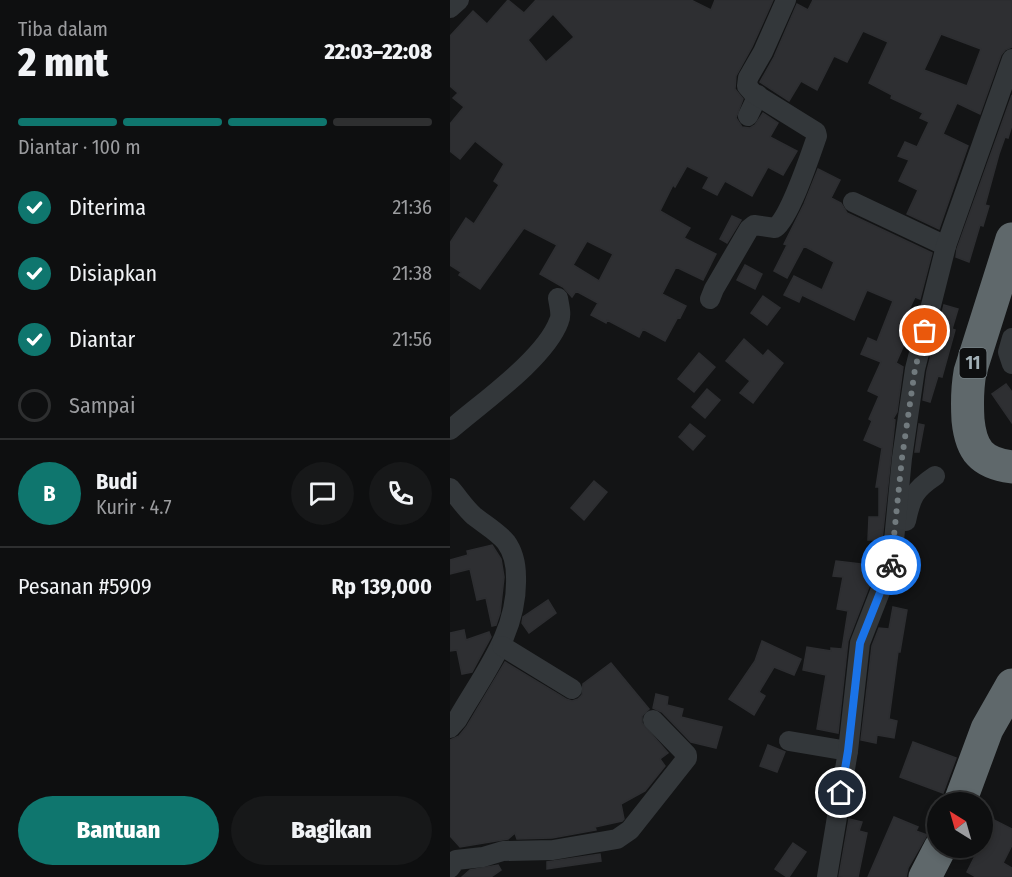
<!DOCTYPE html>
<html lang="id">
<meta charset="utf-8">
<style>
body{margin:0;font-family:"Fira Sans Condensed",sans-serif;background:#171819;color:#f1f3f6;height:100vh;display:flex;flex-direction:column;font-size:22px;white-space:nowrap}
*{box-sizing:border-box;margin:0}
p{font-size:20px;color:#9b9c9f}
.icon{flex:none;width:33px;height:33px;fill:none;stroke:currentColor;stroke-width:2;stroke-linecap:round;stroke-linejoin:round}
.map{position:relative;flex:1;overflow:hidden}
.panel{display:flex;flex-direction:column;background:#0e0f10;width:450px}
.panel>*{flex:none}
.needle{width:39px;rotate:323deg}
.tools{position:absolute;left:477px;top:792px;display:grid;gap:12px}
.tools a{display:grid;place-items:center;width:66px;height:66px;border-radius:50%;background:#0e0f10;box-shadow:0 3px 9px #0003,0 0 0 2px #2e2f30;font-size:30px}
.pin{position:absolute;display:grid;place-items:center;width:51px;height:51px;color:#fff;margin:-26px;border:3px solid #fff;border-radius:50%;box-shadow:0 2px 6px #0007}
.courier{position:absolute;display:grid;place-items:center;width:60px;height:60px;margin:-30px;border:4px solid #1a73e8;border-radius:50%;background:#fff;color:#222;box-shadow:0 2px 8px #0007}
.headline em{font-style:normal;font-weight:800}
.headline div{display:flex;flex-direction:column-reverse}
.headline{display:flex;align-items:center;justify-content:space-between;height:102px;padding:0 18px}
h1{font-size:39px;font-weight:800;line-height:45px}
.bar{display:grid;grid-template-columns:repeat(4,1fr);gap:9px 6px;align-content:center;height:72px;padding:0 18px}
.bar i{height:8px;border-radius:4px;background:#2e2f30}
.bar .current{background:#0f766e}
.bar p{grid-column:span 4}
.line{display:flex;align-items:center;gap:15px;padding:0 18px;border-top:2px solid #2e2f30}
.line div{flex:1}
.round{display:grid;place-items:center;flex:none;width:63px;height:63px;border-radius:32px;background:#171819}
ol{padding:0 18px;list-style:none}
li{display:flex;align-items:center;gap:18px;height:66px}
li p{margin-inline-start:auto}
li .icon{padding:6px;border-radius:50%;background:#0f766e;color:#fff;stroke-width:4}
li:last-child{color:#9b9c9f}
li i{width:33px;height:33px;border:3px solid #2e2f30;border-radius:50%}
.cta{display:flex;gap:12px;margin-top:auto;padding:12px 18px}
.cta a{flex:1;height:69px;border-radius:36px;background:#0f766e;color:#fff;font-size:24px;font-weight:800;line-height:69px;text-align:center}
.cta a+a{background:#171819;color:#f1f3f6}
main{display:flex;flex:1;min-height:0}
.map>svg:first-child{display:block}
.building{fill:#2e2f32;stroke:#2d2e31;stroke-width:1.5;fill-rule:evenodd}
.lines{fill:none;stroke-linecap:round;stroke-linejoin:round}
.street{stroke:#33373a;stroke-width:20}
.highway{stroke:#5f686b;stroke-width:33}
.done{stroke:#717a7e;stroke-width:6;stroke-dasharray:0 10.8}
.route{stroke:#1a73e8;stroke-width:8}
.labels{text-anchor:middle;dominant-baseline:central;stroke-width:6;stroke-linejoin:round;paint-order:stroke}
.shield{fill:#0e0f10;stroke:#768085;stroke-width:1.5}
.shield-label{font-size:18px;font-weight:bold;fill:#a3b1b7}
</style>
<main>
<section class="panel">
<div class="headline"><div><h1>2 mnt</h1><p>Tiba dalam</p></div><em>22:03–22:08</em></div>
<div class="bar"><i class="current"></i><i class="current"></i><i class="current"></i><i></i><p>Diantar · 100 m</p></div>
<ol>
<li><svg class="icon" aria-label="check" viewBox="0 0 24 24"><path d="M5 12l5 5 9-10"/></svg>Diterima<p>21:36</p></li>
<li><svg class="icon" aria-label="check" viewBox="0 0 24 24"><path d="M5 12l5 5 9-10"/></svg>Disiapkan<p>21:38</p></li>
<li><svg class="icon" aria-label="check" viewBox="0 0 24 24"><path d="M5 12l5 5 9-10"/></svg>Diantar<p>21:56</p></li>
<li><i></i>Sampai</li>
</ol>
<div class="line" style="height:108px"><b class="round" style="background:#0f766e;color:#fff">B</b><div><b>Budi</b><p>Kurir · 4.7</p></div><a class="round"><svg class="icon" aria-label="chat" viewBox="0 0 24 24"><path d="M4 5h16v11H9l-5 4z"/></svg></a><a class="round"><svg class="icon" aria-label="phone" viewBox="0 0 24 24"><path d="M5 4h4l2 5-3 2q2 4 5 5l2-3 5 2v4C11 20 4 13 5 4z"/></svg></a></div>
<div class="line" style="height:78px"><div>Pesanan #5909</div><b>Rp 139,000</b></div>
<div class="cta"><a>Bantuan</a><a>Bagikan</a></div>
</section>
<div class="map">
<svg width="562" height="877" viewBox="0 0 562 877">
<rect width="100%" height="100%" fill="#131415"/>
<g class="building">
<path d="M58 0 74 13 86 0H241L261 10 265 0H323L302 47 286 76 285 89 293 99 286 118 292 127 300 128 305 125 313 113 328 123 320 137 347 151 333 175 318 167 302 196 275 181 267 195 253 188 259 177 237 166 225 187 223 185 210 211 240 228 234 238 266 254 253 280 226 267 212 294 236 306 230 318 228 317 215 341 193 329 189 337 157 320 156 323 141 315 148 303 126 291 122 297 113 287 90 274 107 245 74 228 30 289 9 275 11 272 0 265V243L16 218 24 224 49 185 44 181 54 164 25 141 10 159 0 151V124L14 107 3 98 8 93 0 86V36L23 11 37 24ZM103 14 124 37 96 62 78 40ZM137 241 163 254 149 281 123 265Z"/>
<path d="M363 0H562V47L555 50 551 55 530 114 507 103 493 134 518 146 489 229 457 214 468 190 449 181 459 160 448 156 455 142 467 147 479 122 470 118 473 113 441 98 442 95 419 83 438 42 413 31 397 62 384 56 367 90 351 81 339 101 310 82 324 57 347 4 358 10ZM491 34 531 49 517 86 474 70Z"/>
<polygon points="562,95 562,125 558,138 555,137 549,154 535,205 539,206 533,226 530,225 519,262 506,257 507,249"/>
<polygon points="368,169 390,180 381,198 391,203 397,213 482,253 470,299 465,297 454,320 463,324 446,363 453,367 447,412 443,419 445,420 432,540 418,540 419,517 429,517 429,487 426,487 432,448 414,440 422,421 419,419 429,396 418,391 431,362 411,354 418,338 427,342 443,301 417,290 404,320 352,295 349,302 334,295 344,276 372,290 384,262 354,246 337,278 324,271 337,245 334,244 354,204"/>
<polygon points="282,216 291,220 277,243 270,239"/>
<polygon points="295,265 312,274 305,289 287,280"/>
<polygon points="313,296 330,308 317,325 301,313"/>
<polygon points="494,305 508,309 502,329 505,330 492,377 488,376 480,402 473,400 477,371"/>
<polygon points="294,339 313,356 318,350 333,363 303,403 290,393 300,381 276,361"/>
<polygon points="249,353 265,367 244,392 228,379"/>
<polygon points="556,384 562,392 562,423 542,394"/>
<polygon points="257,389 270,400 255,418 242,407"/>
<polygon points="240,424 255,436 243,450 229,437"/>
<polygon points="469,424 474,425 469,452 465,452"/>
<polygon points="144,481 157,492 134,520 121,508"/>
<polygon points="42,545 51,559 54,577 50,613 46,625 42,626 36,598 27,600 20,569 0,574 0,560 18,555 17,551"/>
<polygon points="386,561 427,566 398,641 388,733 367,729 376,675 353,670 357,647 381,651 381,648 392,649 398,611 387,609 393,577 383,576"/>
<polygon points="98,600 106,613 79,633 72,623 73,617"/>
<polygon points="443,607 457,610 450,652 448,652 439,719 447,721 444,738 427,735 426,743 411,740 422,646 429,628 439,629"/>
<polygon points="14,630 16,640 39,632 41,637 22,672 12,674 7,650 0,651 0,633"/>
<polygon points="312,641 351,659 344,675 324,667 309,692 315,696 304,715 279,699 305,661"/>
<polygon points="55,662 116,699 122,701 128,699 132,695 133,684 161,663 199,709 192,716 192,723 218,753 210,759 215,766 195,791 171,804 174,819 172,821 145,827 146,830 102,838 67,839 65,833 58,839 10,847 0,836 0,740 9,736 17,726"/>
<polygon points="206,694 218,697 217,705 233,709 231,717 272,727 266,748 241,742 212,712 203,708"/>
<polygon points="463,742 506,758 493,793 450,777"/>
<polygon points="318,745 335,752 327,772 310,766"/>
<polygon points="532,814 562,829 562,845 553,863 562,868 562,877 526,877 517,872 529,848 532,848"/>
<polygon points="444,817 468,827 466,831 477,835 458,868 456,877 418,877"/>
<polygon points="399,819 412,822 409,831 417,833 408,877 389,876"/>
<polygon points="343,843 356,852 339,877 337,877 325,869"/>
<polygon points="150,854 151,861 97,869 97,862"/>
<polygon points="48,865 51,870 41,877 12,877 20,870"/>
</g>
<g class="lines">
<g class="street">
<polyline points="0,8 9,0"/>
<polyline points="298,116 308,95"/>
<polyline points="403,202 496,246"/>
<path d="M260 299 264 289 299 229 304 225 325 228C340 217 360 156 367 136L366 132 303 93 297 86 298 78 313 52 336 0"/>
<polyline points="562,338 558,352 562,364"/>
<path d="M0 430C31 403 95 359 109 321 112 315 109 305 108 298"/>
<path d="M0 488C8 497 15 508 24 516 34 524 48 532 56 542 64 553 66 565 66 577 68 633 33 674 7 720L0 728"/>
<path d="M456 521C461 497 464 490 485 476"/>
<polyline points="52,646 122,689"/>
<polyline points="339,741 398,751"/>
<polyline points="0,868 6,860 33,857 53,851 103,850 167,839 180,830 237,758 237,755 203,720"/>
<polyline points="377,877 398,751 410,643 442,561 452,458 465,369 496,246 562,59"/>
</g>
<g class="highway">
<path d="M562 239 520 372C517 389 517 403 518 420 521 450 531 463 562 467"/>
<polyline points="510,802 537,729 562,685"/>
<polyline points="475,877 490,848"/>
</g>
</g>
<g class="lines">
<polyline class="done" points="441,565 452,458 465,369 475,331"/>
<polyline class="route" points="391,793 398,751 410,643 441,565"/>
</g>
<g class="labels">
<rect class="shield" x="509.5" y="348" width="27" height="30" rx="4.5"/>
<g class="shield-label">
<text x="523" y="363">11</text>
</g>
</g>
</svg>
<div class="tools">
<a><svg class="needle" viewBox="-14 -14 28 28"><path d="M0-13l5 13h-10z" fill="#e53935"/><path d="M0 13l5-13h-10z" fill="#9b9c9f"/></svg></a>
</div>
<div class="pin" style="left:475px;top:331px;background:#ea580c"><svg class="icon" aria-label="bag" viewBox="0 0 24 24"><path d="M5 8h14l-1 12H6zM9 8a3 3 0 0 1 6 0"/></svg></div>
<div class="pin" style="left:391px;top:793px;background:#1f2937"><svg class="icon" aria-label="home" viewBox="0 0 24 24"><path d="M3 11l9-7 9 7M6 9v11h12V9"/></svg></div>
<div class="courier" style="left:441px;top:565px"><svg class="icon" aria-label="bike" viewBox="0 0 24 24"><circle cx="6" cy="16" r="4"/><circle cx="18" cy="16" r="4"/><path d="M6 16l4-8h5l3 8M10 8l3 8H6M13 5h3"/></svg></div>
</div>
</main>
